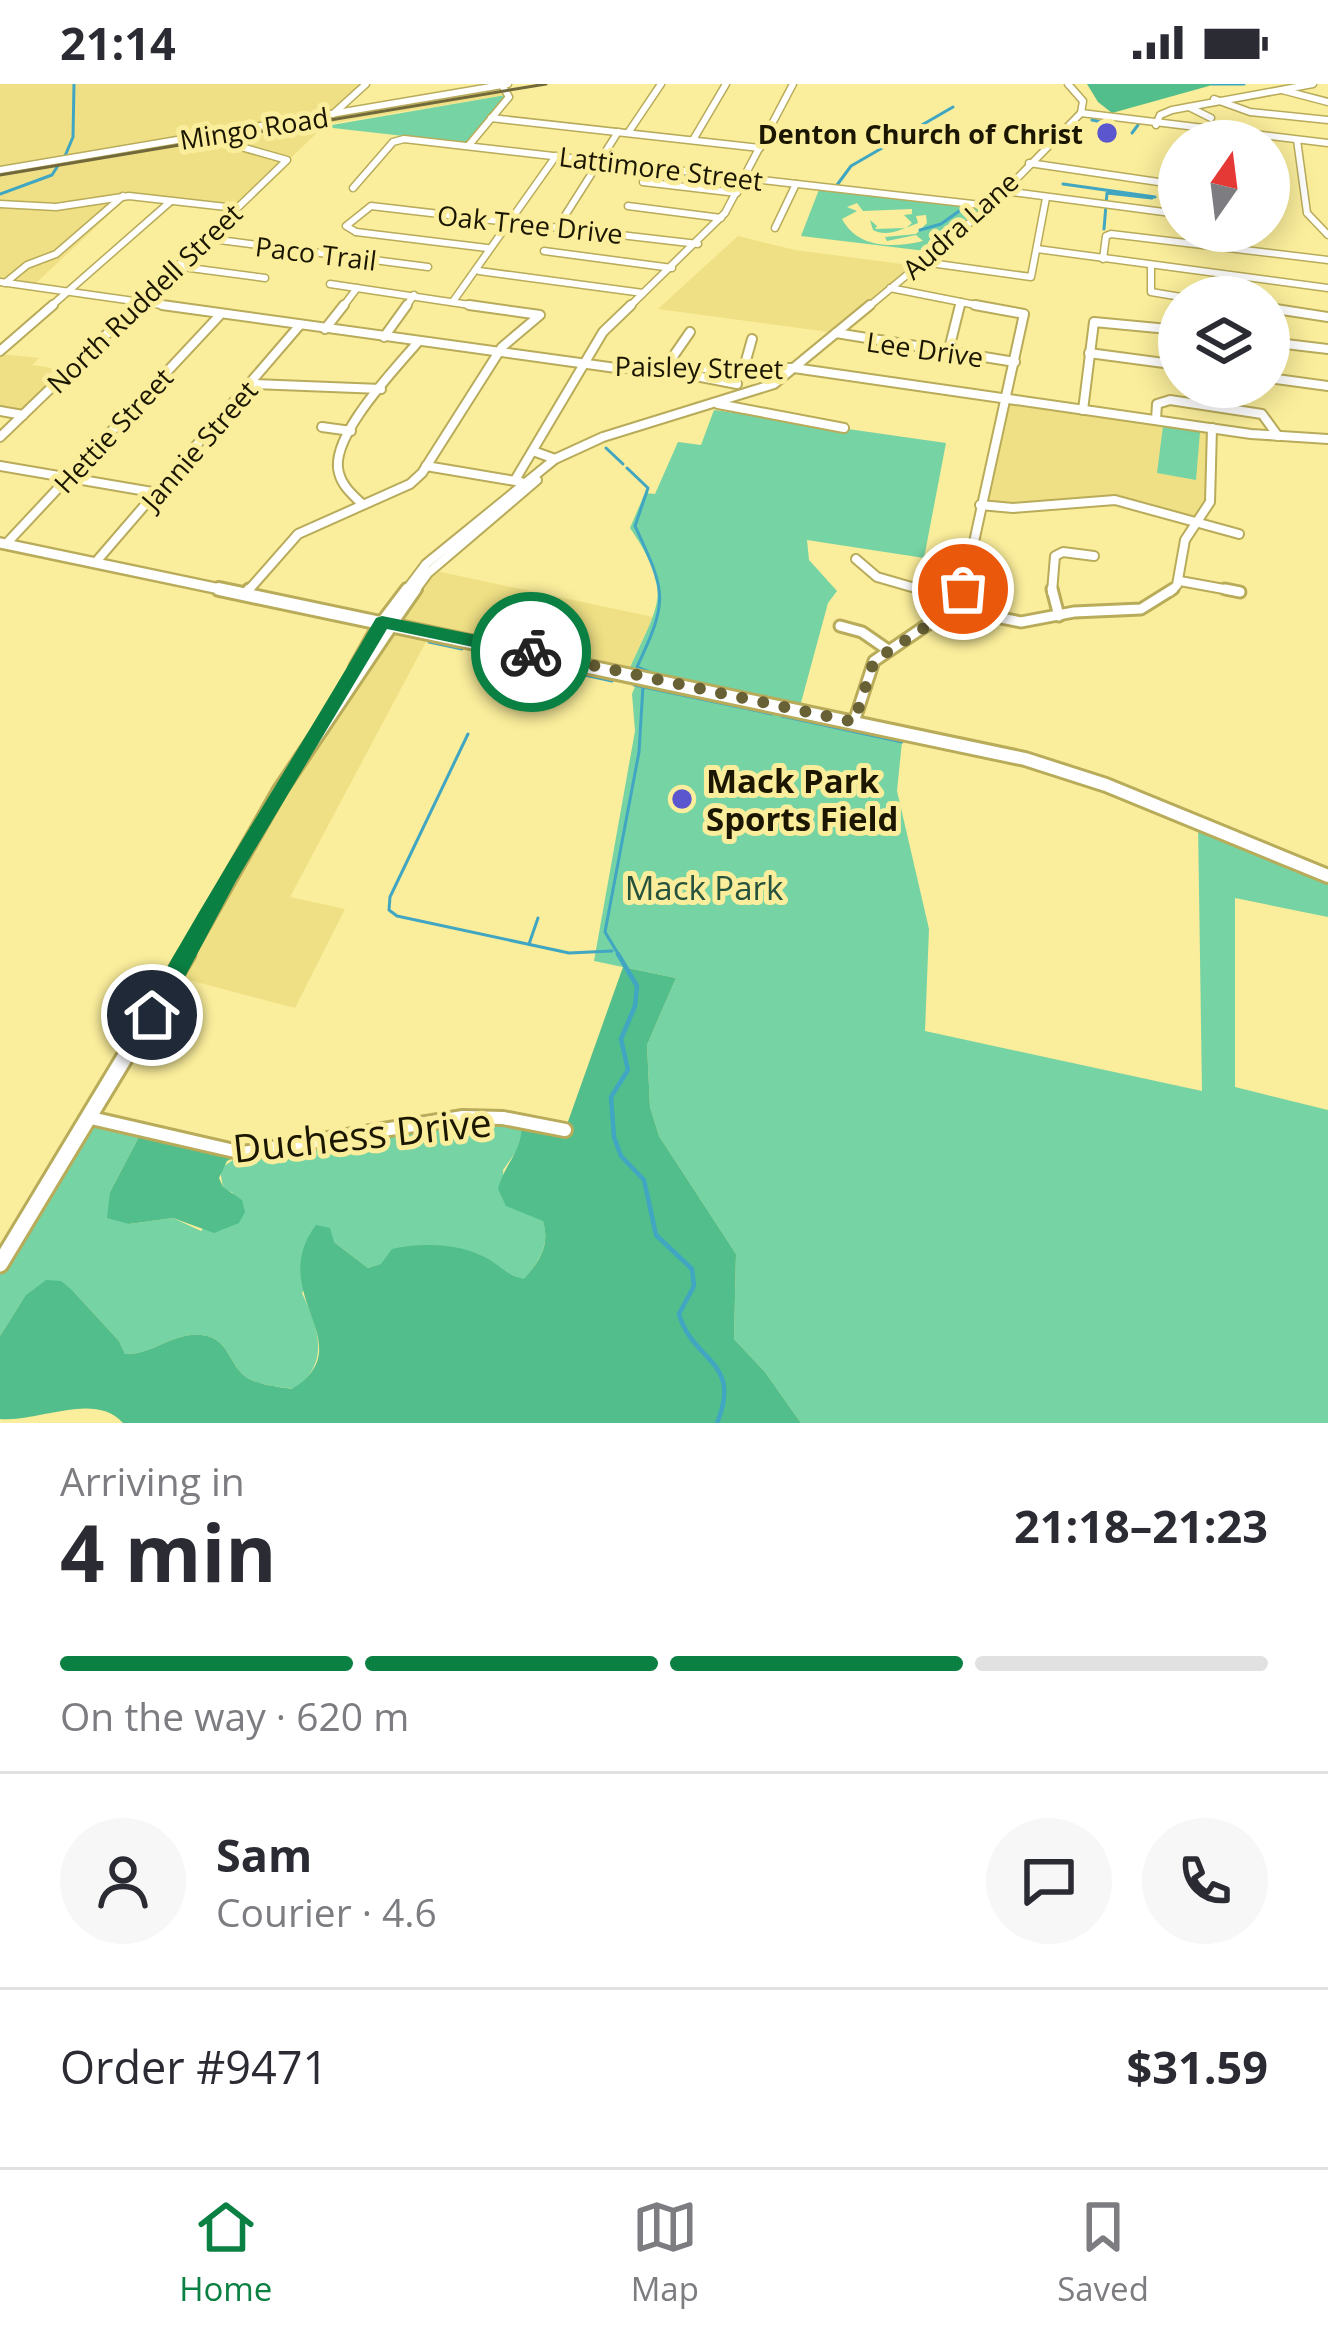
<!DOCTYPE html>
<meta charset="utf-8">
<style>
body{margin:0;font-family:"Open Sans",sans-serif;background:#f7f7f7;color:#2b2b33;height:100vh;display:flex;flex-direction:column;font-size:45px;white-space:nowrap}
*{box-sizing:border-box;margin:0}
p{font-size:39px;color:#7c7c81}
.icon{flex:none;width:66px;height:66px;fill:none;stroke:currentColor;stroke-width:2;stroke-linecap:round;stroke-linejoin:round}
.map{position:relative;height:1339px;overflow:hidden}
.panel{display:flex;flex-direction:column;background:#fff;flex:1}
.panel>*{flex:none}
.needle{width:78px;rotate:14deg}
.tools{position:absolute;left:1158px;top:36px;display:grid;gap:24px}
.tools a{display:grid;place-items:center;width:132px;height:132px;border-radius:50%;background:#fff;box-shadow:0 6px 30px #0003;font-size:60px}
.pin{position:absolute;display:grid;place-items:center;width:102px;height:102px;color:#fff;margin:-51px;border:6px solid #fff;border-radius:50%;box-shadow:0 3px 12px #0007}
.courier{position:absolute;display:grid;place-items:center;width:120px;height:120px;margin:-60px;border:9px solid #0b8043;border-radius:50%;background:#fff;color:#222;box-shadow:0 3px 15px #0007}
.summary em{font-style:normal;font-weight:700}
.summary div{display:flex;flex-direction:column-reverse}
.summary{display:flex;align-items:center;justify-content:space-between;height:204px;padding:0 60px}
h1{font-size:78px;font-weight:700;line-height:90px}
.bar{display:grid;grid-template-columns:repeat(4,1fr);gap:18px 12px;align-content:center;height:144px;padding:0 60px}
.bar i{height:15px;border-radius:9px;background:#e1e1e2}
.bar .current{background:#0b8043}
.bar p{grid-column:span 4}
.line{display:flex;align-items:center;gap:30px;padding:0 60px;border-top:3px solid #e1e1e2}
.line div{flex:1}
.round{display:grid;place-items:center;flex:none;width:126px;height:126px;border-radius:63px;background:#f7f7f7}
.status{display:flex;justify-content:space-between;align-items:center;height:84px;padding:0 60px;background:#fff;direction:ltr}
.status svg{height:33px;fill:currentColor}
.dock{display:flex;justify-content:space-around;align-items:center;height:168px;border-top:3px solid #e1e1e2;background:#fff;font-size:33px;color:#7c7c81}
.dock a{display:grid;justify-items:center;gap:6px}
.dock .current{color:#0b8043}
.map>svg:first-child{display:block}
.built{fill:#efe085}
.green{fill:#76d3a4;fill-rule:evenodd}
.forest{fill:#52be8b}
.lines{fill:none;stroke-linecap:round;stroke-linejoin:round}
.stream-far1{stroke:#41a6c2;stroke-width:3}
.stream{stroke:#41a6c2;stroke-width:4.5}
.minor-far3-casing{stroke:#b8ab5a;stroke-width:9}
.minor-far2-casing{stroke:#b8ab5a;stroke-width:12}
.minor-far1-casing{stroke:#b8ab5a;stroke-width:15}
.minor-casing{stroke:#b8ab5a;stroke-width:18}
.tertiary-far2-casing{stroke:#b8ab5a;stroke-width:9}
.tertiary-far1-casing{stroke:#b8ab5a;stroke-width:12}
.tertiary-casing{stroke:#b8ab5a;stroke-width:16}
.secondary-far2-casing{stroke:#b8ab5a;stroke-width:14}
.secondary-far1-casing{stroke:#b8ab5a;stroke-width:18}
.secondary-casing{stroke:#b8ab5a;stroke-width:21}
.minor-far3{stroke:#fff;stroke-width:6}
.minor-far2{stroke:#fff;stroke-width:8}
.minor-far1{stroke:#fff;stroke-width:9}
.minor{stroke:#fff;stroke-width:12}
.tertiary-far2{stroke:#fff;stroke-width:6}
.tertiary-far1{stroke:#fff;stroke-width:8}
.tertiary{stroke:#fff;stroke-width:10}
.secondary-far2{stroke:#fff;stroke-width:9}
.secondary-far1{stroke:#fff;stroke-width:12}
.secondary{stroke:#fff;stroke-width:15}
.rail{stroke:#71693c;stroke-width:3}
.route{fill:#0b8043}
.done{stroke:#696136;stroke-width:12;stroke-dasharray:0 21.6}
.poi-dot{fill:#5b56ce;stroke:#faed9b;stroke-width:4.5}
.labels{text-anchor:middle;dominant-baseline:central;stroke-width:10;stroke-linejoin:round;paint-order:stroke}
.far-street-label{font-size:27px;fill:#1b1600;stroke:#faed9b}
.far-poi-label{font-size:27px;font-weight:bold;fill:#1b1600;stroke:#faed9b;text-anchor:end}
.poi-label{font-size:33px;font-weight:bold;fill:#1b1600;stroke:#faed9b;text-anchor:start}
.park-label{font-size:33px;fill:#26533d;stroke:#faed9b}
.near-street-label{font-size:39px;fill:#1b1600;stroke:#faed9b}
</style>
<div class="status"><b>21:14</b><svg viewBox="0 0 49 12"><path d="M0 12V9h3v3zM5 12V6h3v6zM10 12V3h3v9zM15 12V0h3v12zM26 1h20v11H26zM47 4h2v5h-2z"/></svg></div>
<div class="map">
<svg width="1328" height="1339" viewBox="0 0 1328 1339">
<rect width="100%" height="100%" fill="#faed9b"/>
<g class="built">
<polygon points="0,0 362,0 330,29 0,84"/>
<polygon points="502,5 506,11 326,40 238,125 129,112 36,199 0,195 0,89 218,53 221,59 229,57 227,51"/>
<polygon points="738,152 795,166 917,182 836,249 658,225"/>
<polygon points="0,270 39,274 32,281 64,286 20,328 0,324"/>
<polygon points="1004,314 1212,344 1211,415 1199,440 1131,418 1013,424 980,421"/>
<polygon points="422,484 653,533 629,585 429,552 290,813 345,825 295,924 174,892"/>
</g>
<g class="green">
<polygon points="506,11 466,59 324,43 326,42"/>
<path d="M820 103 990 122 934 168 801 152ZM857 119 863 127 912 125V130L904 131 912 139 906 144 875 145 877 142 870 136 873 146C887 154 905 144 918 139L916 132 926 131 927 139 916 150 885 153 887 157 916 151 923 157C890 165 857 163 842 135L857 127 847 123Z"/>
<path d="M714 326 946 359 924 474 807 456 809 476 837 507 828 519 799 626 903 648 897 707 929 845 925 947 1202 1007 1198 739 1328 792V833L1235 814V1003L1328 1026V1339H801L765 1288 734 1255 736 1170 659 1052 650 1023 647 961 676 894 594 877 635 647 632 610 639 593 629 586C658 520 675 510 630 444L645 409 655 410 678 358 701 361Z"/>
<polygon points="1163,342 1200,348 1196,396 1157,389"/>
<path d="M91 1034 142 1047 110 1108 129 1140 173 1134 201 1147 233 1109 223 1104 220 1085 243 1069 441 1035 522 1036 523 1058 503 1086 506 1121 543 1136C550 1162 540 1175 524 1196 506 1192 498 1180 482 1172 445 1155 405 1174 368 1184L334 1158 302 1209C319 1245 331 1281 293 1305 279 1303 258 1301 246 1293 230 1282 229 1257 207 1252 175 1245 155 1271 125 1270L119 1257 73 1207 25 1212 0 1252V1180Z"/>
</g>
<g class="forest">
<polygon points="1087,0 1216,0 1112,29 1098,18"/>
<path d="M623 883 676 894 647 961 650 1023 659 1052 736 1170 734 1255 765 1288 801 1339H123C94 1307 38 1339 0 1335V1252L25 1212 46 1196 61 1197 73 1207 119 1257 125 1270C155 1271 175 1245 207 1252 229 1257 230 1282 246 1293 258 1301 278 1303 292 1305 364 1260 264 1210 316 1141L330 1144 334 1158 368 1184 381 1180 392 1165C422 1158 463 1159 490 1176 503 1184 508 1192 524 1195 540 1176 550 1162 543 1137L506 1122 498 1105C506 1076 523 1069 522 1036L565 1046Z"/>
<polygon points="142,1047 243,1069 227,1077 219,1094 223,1103 242,1116 245,1128 239,1139 214,1149 173,1134 129,1140 107,1134 110,1108"/>
</g>
<g class="lines">
<g class="stream-far1">
<polyline points="1212,0 1244,0"/>
<polyline points="1092,36 1107,39"/>
<polyline points="1132,49 1138,41"/>
<polyline points="1247,57 1249,52"/>
<polyline points="65,72 73,53 74,0"/>
<polyline points="1063,100 1155,113"/>
<polyline points="837,101 851,82 953,23"/>
<polyline points="0,110 52,91 59,80"/>
<polyline points="1104,145 1107,109 1152,114"/>
<polyline points="920,146 941,140 962,125"/>
<polyline points="606,364 623,380"/>
<path d="M627 384 648 404 635 442C666 509 669 515 637 583L649 588"/>
<polyline points="429,558 462,565"/>
<polyline points="492,571 533,579"/>
<polyline points="548,583 612,597"/>
<polyline points="634,601 772,630"/>
<polyline points="782,632 902,658"/>
<polyline points="468,650 390,813 389,826 397,832 569,869 612,867"/>
<polyline points="529,860 538,834"/>
<polyline points="620,873 605,848 639,668 643,602"/>
</g>
<path class="stream" d="M618 870 637 902 635 922 621 955 628 986 611 1013 614 1053 621 1072 644 1096 656 1151 692 1185 694 1202 679 1230C693 1279 743 1276 717 1339"/>
<g class="minor-far3-casing">
<g id="minor-far3">
<polyline points="1282,6 1328,18"/>
<polyline points="1214,15 1250,28 1328,36"/>
<polyline points="1189,23 1211,34"/>
<polyline points="491,34 760,64"/>
<polyline points="1156,41 1160,31 1172,26 1313,0"/>
<polyline points="628,49 661,0"/>
<polyline points="693,56 726,0"/>
<polyline points="1297,56 1307,129 1328,151"/>
<polyline points="469,61 509,13 502,1"/>
<polyline points="1029,79 1179,101"/>
<polyline points="643,98 737,109"/>
<polyline points="353,104 393,58 404,55 990,122"/>
<polyline points="1004,107 1179,130"/>
<polyline points="0,120 56,123 129,112 235,124"/>
<polyline points="628,122 721,134"/>
<polyline points="559,141 618,48"/>
<polyline points="775,144 796,100"/>
<polyline points="356,148 346,142 371,122 698,160"/>
<polyline points="356,148 487,164"/>
<polyline points="204,154 428,183"/>
<polyline points="1037,165 1328,204"/>
<polyline points="544,167 672,184"/>
<polyline points="1103,175 1106,152 1111,150 1328,176"/>
<polyline points="923,178 1031,193 1046,114"/>
<polyline points="1151,181 1151,208 1181,213"/>
<polyline points="175,182 265,194"/>
<polyline points="479,187 643,209"/>
<polyline points="0,198 183,224"/>
<polyline points="5,199 27,181 56,170 123,112"/>
<polyline points="330,200 490,224"/>
<polyline points="890,204 991,224"/>
<polyline points="454,216 556,72"/>
<polyline points="49,224 171,117"/>
<polyline points="134,224 287,76 227,59 220,49"/>
<polyline points="342,224 357,204"/>
<polyline points="405,224 414,211"/>
<polyline points="628,224 725,129 793,0"/>
<polyline points="960,224 961,218"/>
</g>
</g>
<g class="minor-far2-casing">
<g id="minor-far2">
<polyline points="162,221 616,284 794,284"/>
<polyline points="1269,224 1328,233"/>
<polyline points="325,245 344,221"/>
<polyline points="690,248 670,277 670,287 737,300"/>
<polyline points="836,249 1015,278"/>
<polyline points="384,253 407,221"/>
<polyline points="1269,258 1328,265"/>
<polyline points="0,267 53,221"/>
<polyline points="948,269 960,221"/>
<polyline points="1089,269 1179,281"/>
<polyline points="745,280 752,255"/>
<polyline points="1269,294 1328,302"/>
<polyline points="252,300 381,305"/>
<polyline points="718,320 844,344"/>
<polyline points="1083,326 1094,238 1179,246"/>
<polyline points="0,327 23,331"/>
<polyline points="1156,336 1157,320 1170,316 1262,330 1278,352"/>
<polyline points="322,343 351,347"/>
<polyline points="0,353 137,221"/>
<polyline points="0,382 158,409"/>
<polyline points="426,382 521,398"/>
<polyline points="515,396 603,248 631,221"/>
<path d="M362 420C353 411 342 402 339 389 328 354 396 284 418 258"/>
<polyline points="980,421 1013,424 1115,416 1239,450"/>
<polyline points="6,460 219,232"/>
<polyline points="856,475 877,493 929,508"/>
<polyline points="95,479 299,242"/>
<polyline points="1180,497 1240,508"/>
<polyline points="247,508 298,450 410,400 422,389 502,263 540,231 469,221"/>
<polyline points="958,508 965,499 1024,230 975,221"/>
<polyline points="1052,508 1055,472 1063,468 1094,472"/>
<polyline points="1170,508 1177,501 1185,456 1210,418 1212,344"/>
</g>
</g>
<g class="minor-far1-casing">
<g id="minor-far1">
<polyline points="922,505 976,529 1021,538 1074,528 1141,525 1173,505"/>
<polyline points="1052,505 1059,532"/>
<polyline points="1225,505 1240,508"/>
<polyline points="245,510 249,505"/>
<polyline points="840,542 862,548 888,566"/>
<polyline points="854,638 874,577 943,530 961,505"/>
</g>
</g>
<g class="minor-casing">
<polyline id="minor" points="91,1034 243,1069 463,1033 503,1034 565,1046"/>
</g>
<g class="tertiary-far2-casing">
<g id="tertiary-far2">
<polyline points="1068,0 1083,17 1081,29"/>
<polyline points="333,30 366,0"/>
<polyline points="0,86 508,0"/>
<polyline points="867,224 990,122 1081,29 1328,59"/>
</g>
</g>
<g class="tertiary-far1-casing">
<g id="tertiary-far1">
<polyline points="794,284 1251,350 1328,355"/>
<polyline points="533,367 555,375"/>
<polyline points="405,508 426,480 555,375 603,353 774,300 870,221"/>
<polyline points="414,508 428,489 537,396"/>
</g>
</g>
<g class="tertiary-casing">
<g id="tertiary">
<polyline points="382,538 407,505"/>
<polyline points="391,541 416,505"/>
</g>
</g>
<g class="secondary-far2-casing">
<polyline id="secondary-far2" points="0,459 234,508"/>
</g>
<g class="secondary-far1-casing">
<g id="secondary-far1">
<polyline points="219,505 1025,675 1106,701 1328,792"/>
<polyline points="356,584 382,538"/>
<polyline points="185,873 280,706 391,541"/>
</g>
</g>
<g class="secondary-casing">
<polyline id="secondary" points="0,1180 187,870"/>
</g>
<use href="#minor-far3" class="minor-far3"/>
<use href="#minor-far2" class="minor-far2"/>
<use href="#minor-far1" class="minor-far1"/>
<use href="#minor" class="minor"/>
<use href="#tertiary-far2" class="tertiary-far2"/>
<use href="#tertiary-far1" class="tertiary-far1"/>
<use href="#tertiary" class="tertiary"/>
<use href="#secondary-far2" class="secondary-far2"/>
<use href="#secondary-far1" class="secondary-far1"/>
<use href="#secondary" class="secondary"/>
<polyline class="rail" points="0,91 546,0"/>
</g>
<path class="route" d="M382 532 531 562 540 568 531 575 387 545 236 797 161 938H144V924C218 791 300 665 376 534Z"/>
<g class="lines">
<polyline class="done" points="531,568 854,638 874,577 939,534 963,505"/>
</g>
<g class="poi-dot">
<circle cx="1107" cy="49" r="12"/>
<circle cx="682" cy="715" r="12"/>
</g>
<g class="labels">
<g class="far-street-label">
<text transform="translate(254 44) rotate(-9)">Mingo Road</text>
<text transform="translate(661 84) rotate(7)">Lattimore Street</text>
<text transform="translate(530 140) rotate(6)">Oak Tree Drive</text>
<text transform="translate(960 141) rotate(-42)">Audra Lane</text>
<text transform="translate(316 169) rotate(7)">Paco Trail</text>
<text transform="translate(144 214) rotate(-44)">North Ruddell Street</text>
<text transform="translate(925 265) rotate(8)">Lee Drive</text>
<text transform="translate(699 283) rotate(1)">Paisley Street</text>
<text transform="translate(113 346) rotate(-47)">Hettie Street</text>
<text transform="translate(199 361) rotate(-49)">Jannie Street</text>
</g>
<g class="far-poi-label">
<text x="1083" y="49">Denton Church of Christ</text>
</g>
<g class="poi-label">
<text x="706" y="696">Mack Park<tspan x="706" dy="38">Sports Field</tspan></text>
</g>
<g class="park-label">
<text x="704" y="803">Mack Park</text>
</g>
<g class="near-street-label">
<text transform="translate(362 1050) rotate(-6)">Duchess Drive</text>
</g>
</g>
</svg>
<div class="tools">
<a><svg class="needle" viewBox="-14 -14 28 28"><path d="M0-13l5 13h-10z" fill="#e53935"/><path d="M0 13l5-13h-10z" fill="#7c7c81"/></svg></a>
<a><svg class="icon" aria-label="layers" viewBox="0 0 24 24"><path d="M12 4l9 5-9 5-9-5zM3 14l9 5 9-5"/></svg></a>
</div>
<div class="pin" style="left:963px;top:505px;background:#ea580c"><svg class="icon" aria-label="bag" viewBox="0 0 24 24"><path d="M5 8h14l-1 12H6zM9 8a3 3 0 0 1 6 0"/></svg></div>
<div class="pin" style="left:152px;top:931px;background:#1f2937"><svg class="icon" aria-label="home" viewBox="0 0 24 24"><path d="M3 11l9-7 9 7M6 9v11h12V9"/></svg></div>
<div class="courier" style="left:531px;top:568px"><svg class="icon" aria-label="bike" viewBox="0 0 24 24"><circle cx="6" cy="16" r="4"/><circle cx="18" cy="16" r="4"/><path d="M6 16l4-8h5l3 8M10 8l3 8H6M13 5h3"/></svg></div>
</div>
<section class="panel">
<div class="summary"><div><h1>4 min</h1><p>Arriving in</p></div><em>21:18–21:23</em></div>
<div class="bar"><i class="current"></i><i class="current"></i><i class="current"></i><i></i><p>On the way · 620 m</p></div>
<div class="line" style="height:216px"><a class="round"><svg class="icon" aria-label="person" viewBox="0 0 24 24"><circle cx="12" cy="8" r="4"/><path d="M4 21q1-7 8-7t8 7"/></svg></a><div><b>Sam</b><p>Courier · 4.6</p></div><a class="round"><svg class="icon" aria-label="chat" viewBox="0 0 24 24"><path d="M4 5h16v11H9l-5 4z"/></svg></a><a class="round"><svg class="icon" aria-label="phone" viewBox="0 0 24 24"><path d="M5 4h4l2 5-3 2q2 4 5 5l2-3 5 2v4C11 20 4 13 5 4z"/></svg></a></div>
<div class="line" style="height:156px"><div>Order #9471</div><b>$31.59</b></div>
</section>
<nav class="dock">
<a class="current"><svg class="icon" aria-label="home" viewBox="0 0 24 24"><path d="M3 11l9-7 9 7M6 9v11h12V9"/></svg>Home</a>
<a><svg class="icon" aria-label="map" viewBox="0 0 24 24"><path d="M3 6l6-2 6 2 6-2v14l-6 2-6-2-6 2zM9 4v14M15 6v14"/></svg>Map</a>
<a><svg class="icon" aria-label="saved" viewBox="0 0 24 24"><path d="M7 4h10v16l-5-4-5 4z"/></svg>Saved</a>
</nav>
